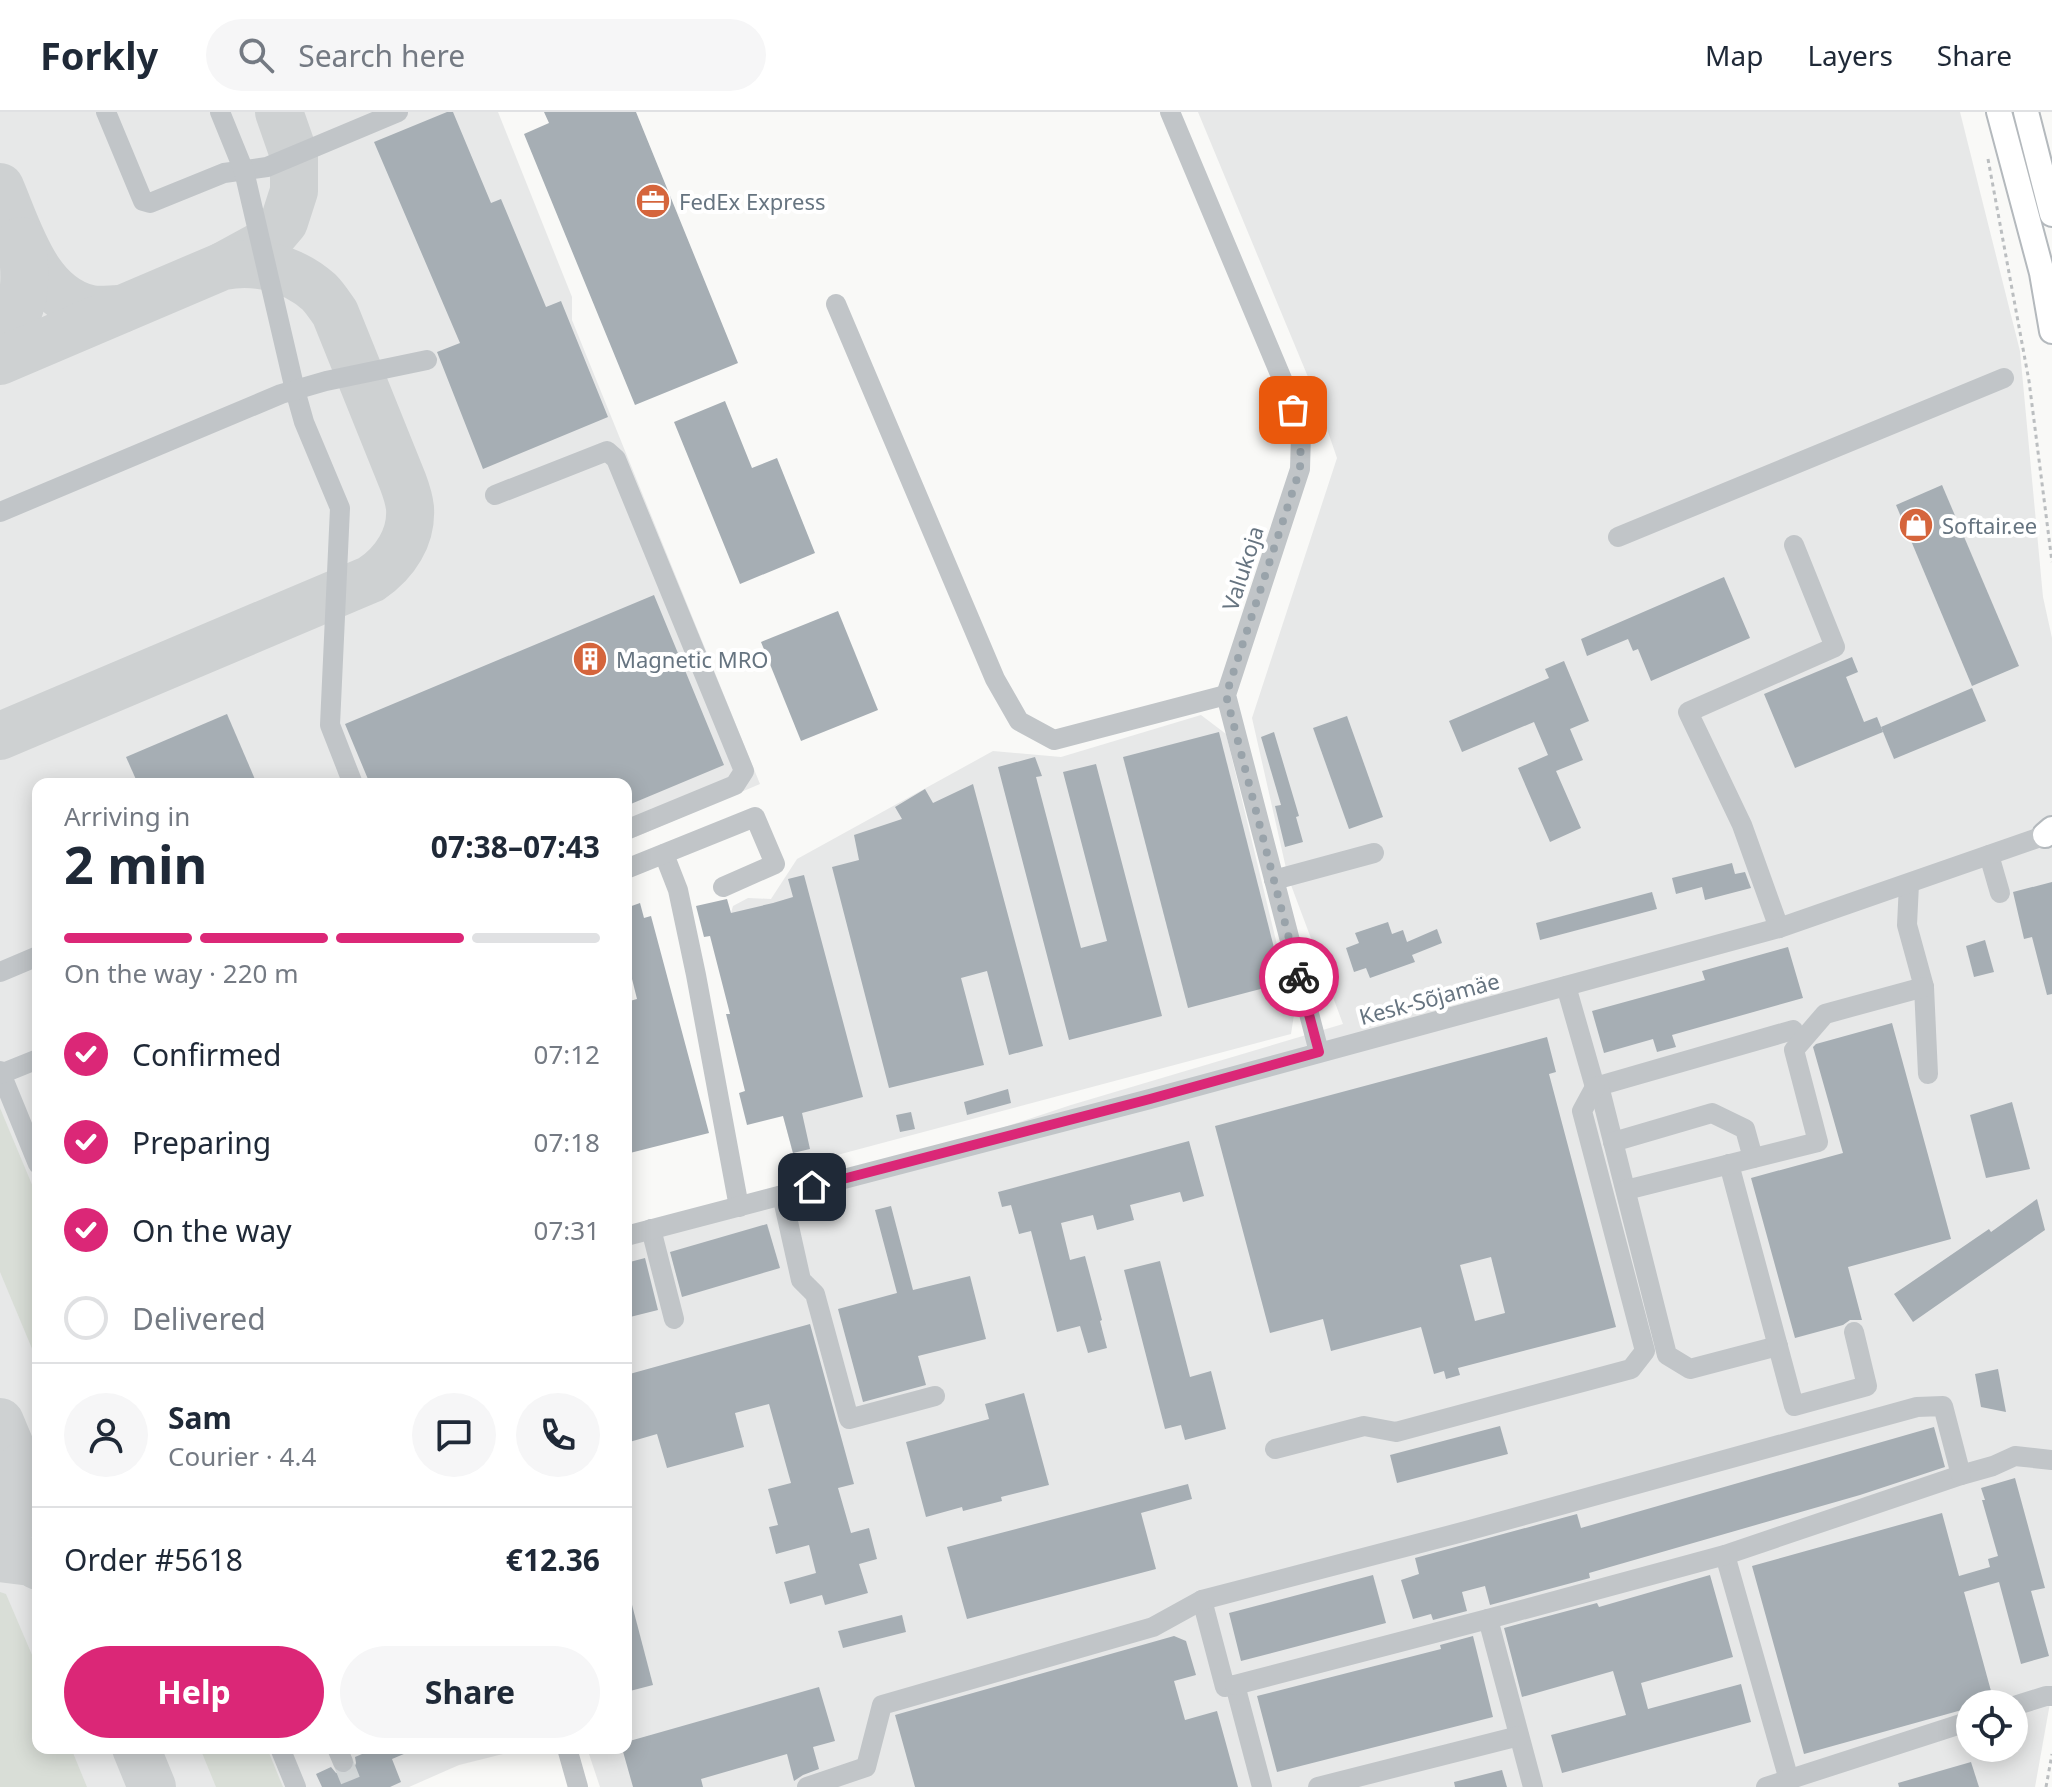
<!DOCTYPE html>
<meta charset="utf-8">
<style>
body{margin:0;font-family:"Noto Sans",sans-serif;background:#f6f6f7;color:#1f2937;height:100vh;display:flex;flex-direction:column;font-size:30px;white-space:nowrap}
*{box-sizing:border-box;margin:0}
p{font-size:26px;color:#747a83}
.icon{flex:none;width:44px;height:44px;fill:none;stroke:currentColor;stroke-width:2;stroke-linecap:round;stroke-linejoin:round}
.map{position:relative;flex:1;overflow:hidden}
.sheet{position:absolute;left:32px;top:666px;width:600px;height:976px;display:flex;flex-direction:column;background:#fff;border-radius:16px;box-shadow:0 4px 20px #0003}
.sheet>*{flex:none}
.buttons{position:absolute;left:1956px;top:1578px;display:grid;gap:16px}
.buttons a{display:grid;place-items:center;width:72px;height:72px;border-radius:50%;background:#fff;box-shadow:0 4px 20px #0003;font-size:40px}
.pin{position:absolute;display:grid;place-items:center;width:68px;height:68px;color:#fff;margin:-34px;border-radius:16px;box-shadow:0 4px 12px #0006}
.courier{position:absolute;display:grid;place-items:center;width:80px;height:80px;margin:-40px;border:6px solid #db2777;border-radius:50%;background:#fff;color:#222;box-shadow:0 2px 10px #0007}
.overview em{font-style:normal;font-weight:700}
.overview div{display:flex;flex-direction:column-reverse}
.overview{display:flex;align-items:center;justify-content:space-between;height:136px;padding:0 32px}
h1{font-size:52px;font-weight:700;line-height:60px}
.bar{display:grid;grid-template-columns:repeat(4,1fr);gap:12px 8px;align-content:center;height:96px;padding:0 32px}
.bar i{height:10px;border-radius:6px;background:#e0e1e3}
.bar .selected{background:#db2777}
.bar p{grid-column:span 4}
.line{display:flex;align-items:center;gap:20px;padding:0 32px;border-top:2px solid #e0e1e3}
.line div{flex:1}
.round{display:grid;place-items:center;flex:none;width:84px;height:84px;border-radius:42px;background:#f6f6f7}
ol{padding:0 32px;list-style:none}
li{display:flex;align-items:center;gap:24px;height:88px}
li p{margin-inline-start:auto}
li .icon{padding:8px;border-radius:50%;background:#db2777;color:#fff;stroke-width:4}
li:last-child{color:#747a83}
li i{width:44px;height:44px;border:4px solid #e0e1e3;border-radius:50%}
.button{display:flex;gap:16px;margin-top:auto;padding:16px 32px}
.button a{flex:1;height:92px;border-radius:48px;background:#db2777;color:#fff;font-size:32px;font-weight:700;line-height:92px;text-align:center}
.button a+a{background:#f6f6f7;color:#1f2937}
header{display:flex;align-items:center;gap:48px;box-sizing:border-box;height:112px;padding:0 40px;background:#fff;border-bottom:2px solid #e0e1e3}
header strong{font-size:38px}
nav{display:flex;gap:44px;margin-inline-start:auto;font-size:28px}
.search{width:560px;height:72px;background:#f6f6f7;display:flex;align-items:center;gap:20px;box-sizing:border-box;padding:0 28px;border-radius:44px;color:#747a83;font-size:30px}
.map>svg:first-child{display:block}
.built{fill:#e7e8e8;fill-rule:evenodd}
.green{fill:#d9ded7}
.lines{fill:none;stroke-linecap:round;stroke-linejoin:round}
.taxiway{stroke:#ced1d2;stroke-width:48}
.building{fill:#a6aeb4;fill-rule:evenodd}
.minor-tunnel{stroke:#d4d8d9;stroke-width:20;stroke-dasharray:20 10;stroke-linecap:butt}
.major-casing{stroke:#b4b9bd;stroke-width:28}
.path{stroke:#bbbec0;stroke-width:3;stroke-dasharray:4 4;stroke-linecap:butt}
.minor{stroke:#c1c5c8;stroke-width:20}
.major{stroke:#fff;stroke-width:24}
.done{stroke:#99a3aa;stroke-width:8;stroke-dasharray:0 14.4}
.route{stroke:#db2777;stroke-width:10}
.labels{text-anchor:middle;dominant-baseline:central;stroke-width:8;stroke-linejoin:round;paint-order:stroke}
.poi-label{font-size:22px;fill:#667480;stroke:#fff;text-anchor:start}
.street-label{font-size:22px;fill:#667480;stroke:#fff}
</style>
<header>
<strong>Forkly</strong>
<div class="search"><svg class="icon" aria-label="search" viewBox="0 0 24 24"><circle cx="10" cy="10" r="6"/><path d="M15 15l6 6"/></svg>Search here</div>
<nav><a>Map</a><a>Layers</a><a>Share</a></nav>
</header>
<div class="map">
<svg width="2052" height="1675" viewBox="0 0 2052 1675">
<rect width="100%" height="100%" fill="#f9f9f7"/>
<g class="built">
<polygon points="0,0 498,0 572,185 572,208 760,672 626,729 626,672 38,672 38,1636 510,1636 511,1640 459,1653 409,1675 0,1675"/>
<path d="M1198 0H1960L2020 239 2043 485 2052 526V1580L2035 1675H600L587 1636H626V1134L752 1099 1071 993 1343 912 1288 765 1252 606 1337 346 1313 277ZM1970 1592H2014V1636H1970Z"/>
<polygon points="1201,603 1226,622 1294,903 1291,922 796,1054 731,801 733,794 748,786 771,787 797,747 993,639 1061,645"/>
</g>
<g class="green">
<polygon points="0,996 38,1087 38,1251 0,1160"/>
<polygon points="0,1480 6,1482 38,1557 38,1636 71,1636 87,1675 0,1675"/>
<polygon points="200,1636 267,1636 283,1675 216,1675"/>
</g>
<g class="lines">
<g class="taxiway">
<path d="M0 75C19 119 36 185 90 197 100 199 111 197 121 197"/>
<polyline points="223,154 267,130 284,110 294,79 294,43 279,0"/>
<path d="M0 232C26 197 28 171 21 129"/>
<path d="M0 249 223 154C257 148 292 156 319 180 325 186 330 194 335 201L403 370C406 378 409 387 410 396 412 425 395 451 371 467L0 624"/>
<polyline points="0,1310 38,1401"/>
<path d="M0 1429C21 1406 21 1384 19 1356"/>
<polyline points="0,1446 31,1450 38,1454"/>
<polyline points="136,1636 152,1675"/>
</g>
</g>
<g class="building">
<polygon points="447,0 453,0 491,91 501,87 546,195 561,189 608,305 483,357 437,240 460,231 374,30"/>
<polygon points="544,0 636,0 738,251 635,293 524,22 549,11"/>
<polygon points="725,289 752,356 777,346 815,441 740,472 674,310"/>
<polygon points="1942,373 2019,554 1972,574 1896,393"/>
<polygon points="1724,465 1750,526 1651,569 1638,537 1633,539 1628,527 1587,544 1581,527"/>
<polygon points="654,483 724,653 626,694 626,672 370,672 345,612"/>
<polygon points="838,499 878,598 801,629 761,530"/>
<polygon points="1852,545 1858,560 1846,565 1864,610 1877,605 1883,620 1795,656 1764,582"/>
<polygon points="1564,549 1589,609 1570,617 1583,648 1556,659 1581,716 1550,730 1518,656 1548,643 1534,610 1462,640 1449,609 1549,566 1545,557"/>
<polygon points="1972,576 1986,609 1894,647 1881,615"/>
<polygon points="227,602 257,672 138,672 126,645"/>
<polygon points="1347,604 1383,705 1349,717 1313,616"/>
<polygon points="1219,620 1283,871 1188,896 1123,645"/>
<polygon points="1274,620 1299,704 1296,705 1303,730 1285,735 1275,694 1281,693 1261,625"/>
<polygon points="1035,645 1042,664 1036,665 1081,836 1107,829 1063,660 1096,652 1162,904 1069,928 998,655"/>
<polygon points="973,672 1043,934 1009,943 987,859 961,866 984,953 889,976 832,755 859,748 854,723 902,707 895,695 925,677 933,691"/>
<polygon points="1732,751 1735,762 1745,760 1751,776 1705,788 1702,775 1676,782 1672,766"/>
<polygon points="804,763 863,985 802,1001 810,1037 793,1041 783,1004 747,1013 739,981 745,979 726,902 730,902 710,824 704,825 696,794 727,787 731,801 773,791 793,785 788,767"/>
<polygon points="2052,770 2052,882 2047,883 2032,825 2024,827 2013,780"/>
<polygon points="1652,780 1657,797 1540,828 1536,811"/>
<polygon points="640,791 644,806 651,804 709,1021 626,1042 626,890 637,887 626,843 626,796"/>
<polygon points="1388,810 1392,822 1403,818 1407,830 1437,817 1442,831 1412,843 1415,850 1370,866 1366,856 1354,860 1346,836 1359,831 1355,821"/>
<polygon points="1985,828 1994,860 1974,865 1966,834"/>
<polygon points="1788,835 1803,886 1672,923 1676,935 1657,940 1653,927 1604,941 1592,899 1705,868 1702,859"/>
<polygon points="1892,911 1951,1127 1848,1155 1862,1208 1850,1208 1843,1213 1795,1226 1751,1066 1843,1041 1813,935 1816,932"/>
<path d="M1547 925 1556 960 1549 962 1616 1215 1458 1256 1460 1263 1446 1267 1444 1259 1434 1262 1421 1215 1331 1239 1323 1207 1270 1221 1215 1014ZM1491 1145 1505 1201 1475 1209 1460 1153Z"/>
<polygon points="1008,977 1011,991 967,1003 964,990"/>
<polygon points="2012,990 2030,1057 1986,1066 1970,1003"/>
<polygon points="911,1000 915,1017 900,1020 896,1003"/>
<polygon points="1189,1029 1204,1084 1183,1090 1180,1080 1130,1093 1134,1108 1097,1118 1093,1103 1061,1111 1070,1148 1085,1144 1102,1208 1100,1209 1107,1236 1088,1241 1080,1214 1057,1220 1031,1119 1019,1122 1011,1093 1002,1095 998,1080"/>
<polygon points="2037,1087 2045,1118 1913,1210 1894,1182 1989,1117 1991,1120"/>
<polygon points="891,1094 913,1178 970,1164 986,1227 918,1244 926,1273 863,1290 838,1197 897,1181 875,1098"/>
<polygon points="767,1112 780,1156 682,1185 670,1140"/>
<polygon points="645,1146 658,1198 626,1206 626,1151"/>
<polygon points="1160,1149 1190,1265 1211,1259 1226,1317 1185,1328 1181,1313 1165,1317 1124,1158"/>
<polygon points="810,1212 854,1372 838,1376 851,1421 869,1416 877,1447 859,1452 868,1481 825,1493 822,1483 790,1492 784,1470 816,1461 809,1433 776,1442 769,1415 778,1413 768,1377 791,1371 769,1292 735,1301 744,1335 667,1356 657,1322 626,1331 626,1263"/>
<polygon points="1998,1257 2006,1300 1981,1295 1975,1262"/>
<polygon points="1024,1281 1049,1373 1001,1385 1002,1389 963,1399 962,1395 926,1405 906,1330 989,1307 985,1292"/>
<polygon points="1500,1314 1508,1342 1397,1371 1390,1343"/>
<polygon points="1934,1315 1945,1355 1860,1383 1589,1461 1590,1466 1490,1493 1485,1474 1462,1480 1467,1499 1433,1508 1431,1502 1413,1507 1401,1468 1419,1462 1415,1446 1577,1402 1581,1416"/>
<polygon points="2015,1366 2045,1476 2031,1479 2049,1544 2021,1552 1999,1470 1964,1480 1994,1590 1985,1592 1970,1592 1969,1596 1804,1642 1752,1454 1942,1401 1959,1464 1990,1455 1988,1447 1998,1444 1982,1388 1985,1388 1981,1376"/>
<polygon points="1188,1372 1192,1387 1141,1401 1156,1457 967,1507 947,1435"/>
<polygon points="1373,1463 1386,1511 1241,1549 1229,1501"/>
<polygon points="1710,1463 1733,1545 1641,1571 1648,1597 1741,1572 1751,1610 1562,1661 1551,1623 1626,1603 1613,1559 1522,1585 1504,1516 1597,1491 1599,1495"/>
<polygon points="626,1489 631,1489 653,1573 626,1580"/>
<polygon points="902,1503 906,1520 843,1536 838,1519"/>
<polygon points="1174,1524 1186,1529 1196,1563 1174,1569 1185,1608 1217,1599 1238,1675 915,1675 895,1603"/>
<polygon points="1473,1524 1493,1605 1277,1660 1257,1584 1441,1537 1440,1533"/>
<polygon points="819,1575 835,1629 813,1635 819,1657 803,1663 794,1669 787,1642 701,1667 703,1675 633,1675 622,1636 626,1636 626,1630"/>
<polygon points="376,1636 418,1636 392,1647 401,1670 390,1675 322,1675 316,1662 331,1655 336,1661 347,1662 354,1657 356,1651 355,1645"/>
<polygon points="1971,1650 1979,1675 1899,1675 1898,1671"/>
<polygon points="1502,1658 1507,1675 1455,1675 1454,1670"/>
</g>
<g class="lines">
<polyline class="minor-tunnel" points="343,1650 353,1675"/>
<g class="major-casing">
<g id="major">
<polyline points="1999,0 2042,161 2052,219"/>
<polyline points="2026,0 2052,102"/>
<polyline points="2045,723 2052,717"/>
</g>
</g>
<g class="path">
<polyline points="1988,47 2029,269 2052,450"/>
<polyline points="2046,1675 2052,1642"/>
</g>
<g class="minor">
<polyline points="106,0 143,89 150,91 224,61 267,55 398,0"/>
<polyline points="220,0 244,59 295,278 304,310 340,396 330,613 353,672"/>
<polyline points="1170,0 1285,274 1301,323 1300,357 1226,583 1319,940"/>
<polyline points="836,192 995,567 1019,609 1054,628 1226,583"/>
<polyline points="495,383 607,339 616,347 744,659 735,673 626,718"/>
<polyline points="0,400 281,282 326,269 427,248"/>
<polyline points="1618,425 2004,266"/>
<polyline points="664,742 678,778 696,863 739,1095"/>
<polyline points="1989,743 2000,781"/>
<polyline points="626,757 755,705 775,752 723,775"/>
<polyline points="1274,768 1374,741"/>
<polyline points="1909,772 1907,813 1924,875 1928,962"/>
<polyline points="1779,816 1742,713 1688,600 1835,535 1794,433"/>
<polyline points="0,860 38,844"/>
<polyline points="1566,874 1595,975 1793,918"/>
<polyline points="0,959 38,1052"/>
<polyline points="1,962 38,947"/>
<polyline points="1599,974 1667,1243 1690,1257 1778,1234"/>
<polyline points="1613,1030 1712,1001 1745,1017 1753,1046"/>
<polyline points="1729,1052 1794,1294 1867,1274 1854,1220"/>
<polyline points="1626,1078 1818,1030 1794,938 1825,902 1924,875"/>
<polyline points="782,1083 801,1168 815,1182 849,1307 935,1284"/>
<polyline points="651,1117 674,1207"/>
<polyline points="626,1124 1150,987 1779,816 2052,721"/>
<polyline points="1275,1337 1364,1314 1396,1320 1631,1257 1645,1239 1582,999 1595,975"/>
<polyline points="1725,1443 1789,1668"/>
<polyline points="1202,1488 1225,1575 1235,1573 1262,1675"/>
<polyline points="1488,1507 1533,1675"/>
<polyline points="1235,1573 1488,1507 1725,1443 1961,1363 1993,1354 2015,1344 2052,1348"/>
<polyline points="2014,1594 2046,1584 2052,1584"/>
<polyline points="280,1636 296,1675"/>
<polyline points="337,1636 343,1650"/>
<polyline points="567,1636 578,1675"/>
<polyline points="807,1675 866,1655 882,1593 1153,1515 1202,1488 1470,1418 1917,1295 1943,1294 1961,1363"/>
<polyline points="1318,1675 1519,1624"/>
<polyline points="1766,1675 1970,1609"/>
</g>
<use href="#major" class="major"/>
</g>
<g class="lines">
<polyline class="done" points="1293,298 1301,323 1300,357 1226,583 1299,865"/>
<polyline class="route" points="812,1075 1150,987 1319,940 1299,865"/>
</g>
<defs>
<g id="office-disc" transform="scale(1.8)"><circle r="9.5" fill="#d5653c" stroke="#fff"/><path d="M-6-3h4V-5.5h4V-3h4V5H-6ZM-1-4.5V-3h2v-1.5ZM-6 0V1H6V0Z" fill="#fff"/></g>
<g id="shop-disc" transform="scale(1.8)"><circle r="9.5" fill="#d5653c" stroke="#fff"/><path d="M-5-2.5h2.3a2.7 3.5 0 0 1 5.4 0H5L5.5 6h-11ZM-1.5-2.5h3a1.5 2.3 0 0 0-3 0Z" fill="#fff"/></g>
<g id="building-disc" transform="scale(1.8)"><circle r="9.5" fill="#d5653c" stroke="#fff"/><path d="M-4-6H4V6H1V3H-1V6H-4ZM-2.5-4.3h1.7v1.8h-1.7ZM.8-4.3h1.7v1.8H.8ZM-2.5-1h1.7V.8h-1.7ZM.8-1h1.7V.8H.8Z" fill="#fff"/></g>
</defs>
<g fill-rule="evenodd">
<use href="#office-disc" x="653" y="89"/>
<use href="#shop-disc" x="1916" y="413"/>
<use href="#building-disc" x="590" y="547"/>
</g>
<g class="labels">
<g class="poi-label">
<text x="679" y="89">FedEx Express</text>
<text x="1942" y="413">Softair.ee</text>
<text x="616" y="547">Magnetic MRO</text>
</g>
<g class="street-label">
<text transform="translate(1242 456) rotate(-72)">Valukoja</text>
<text transform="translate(1429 886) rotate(-15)">Kesk-Sõjamäe</text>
</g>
</g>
</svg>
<div class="buttons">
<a><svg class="icon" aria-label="locate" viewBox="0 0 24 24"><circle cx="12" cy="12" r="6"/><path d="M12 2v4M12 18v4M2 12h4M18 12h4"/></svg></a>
</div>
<div class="pin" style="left:1293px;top:298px;background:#ea580c"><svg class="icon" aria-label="bag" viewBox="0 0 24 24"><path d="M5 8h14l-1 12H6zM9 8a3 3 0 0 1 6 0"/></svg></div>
<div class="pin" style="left:812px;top:1075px;background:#1f2937"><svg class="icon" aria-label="home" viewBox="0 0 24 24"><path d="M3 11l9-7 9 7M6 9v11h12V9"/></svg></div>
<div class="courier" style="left:1299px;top:865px"><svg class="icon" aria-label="bike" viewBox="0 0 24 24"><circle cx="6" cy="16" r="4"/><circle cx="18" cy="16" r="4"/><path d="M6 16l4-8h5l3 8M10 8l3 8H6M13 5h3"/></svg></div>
<section class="sheet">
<div class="overview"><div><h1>2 min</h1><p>Arriving in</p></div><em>07:38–07:43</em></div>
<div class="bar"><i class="selected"></i><i class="selected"></i><i class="selected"></i><i></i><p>On the way · 220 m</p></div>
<ol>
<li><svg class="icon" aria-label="check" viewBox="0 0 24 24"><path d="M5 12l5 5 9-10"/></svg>Confirmed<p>07:12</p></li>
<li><svg class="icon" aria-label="check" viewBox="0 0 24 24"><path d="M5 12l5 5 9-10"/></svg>Preparing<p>07:18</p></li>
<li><svg class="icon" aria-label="check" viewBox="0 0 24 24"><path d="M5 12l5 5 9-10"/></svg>On the way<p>07:31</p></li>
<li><i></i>Delivered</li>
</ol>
<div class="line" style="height:144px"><a class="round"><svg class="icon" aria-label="person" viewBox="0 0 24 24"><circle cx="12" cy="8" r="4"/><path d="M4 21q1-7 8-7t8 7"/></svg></a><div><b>Sam</b><p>Courier · 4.4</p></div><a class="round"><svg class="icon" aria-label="chat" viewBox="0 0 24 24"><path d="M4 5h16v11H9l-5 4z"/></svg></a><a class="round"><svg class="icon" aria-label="phone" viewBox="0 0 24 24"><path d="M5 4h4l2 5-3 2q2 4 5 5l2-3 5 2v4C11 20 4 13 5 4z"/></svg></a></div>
<div class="line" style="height:104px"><div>Order #5618</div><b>€12.36</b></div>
<div class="button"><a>Help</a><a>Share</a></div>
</section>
</div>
